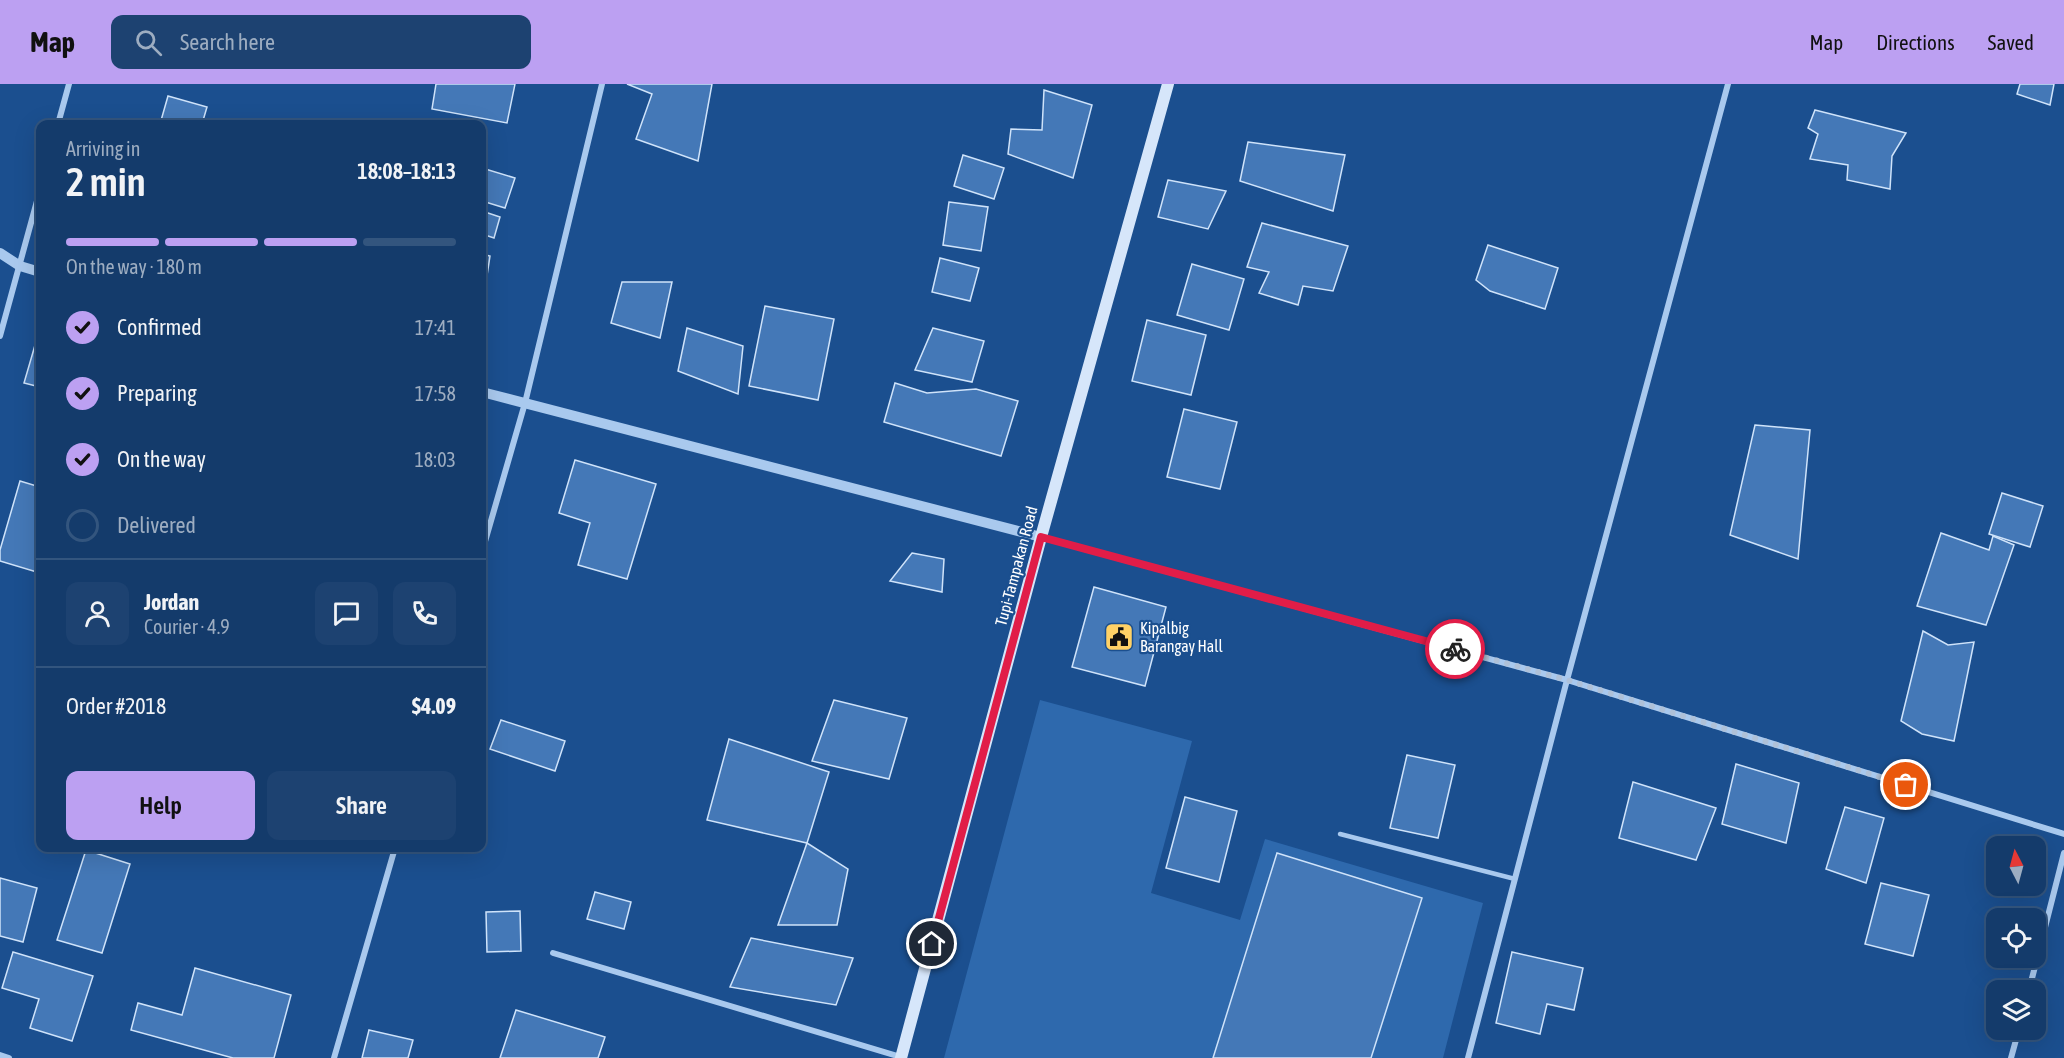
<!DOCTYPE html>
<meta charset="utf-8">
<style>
body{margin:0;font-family:"Asap Condensed",sans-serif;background:#1d4271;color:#f1f3f6;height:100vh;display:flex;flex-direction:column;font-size:22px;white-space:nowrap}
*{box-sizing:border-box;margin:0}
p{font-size:20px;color:#9dadc1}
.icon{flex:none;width:33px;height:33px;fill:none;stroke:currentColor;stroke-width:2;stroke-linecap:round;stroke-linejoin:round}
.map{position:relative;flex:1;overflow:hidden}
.drawer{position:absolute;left:36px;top:36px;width:450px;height:732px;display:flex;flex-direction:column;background:#143b6b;border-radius:12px;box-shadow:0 6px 24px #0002,0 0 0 2px #33557e}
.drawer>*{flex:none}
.needle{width:39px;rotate:354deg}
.buttons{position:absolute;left:1986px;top:752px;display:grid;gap:12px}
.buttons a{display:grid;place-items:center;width:60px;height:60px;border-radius:12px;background:#143b6b;box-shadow:0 6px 24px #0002,0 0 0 2px #33557e;font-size:30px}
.pin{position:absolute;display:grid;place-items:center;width:51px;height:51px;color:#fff;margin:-26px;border:3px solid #fff;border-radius:50%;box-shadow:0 2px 6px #0007}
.courier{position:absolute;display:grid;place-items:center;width:60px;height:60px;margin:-30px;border:4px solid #e11d48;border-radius:50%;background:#fff;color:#222;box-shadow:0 2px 8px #0007}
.head em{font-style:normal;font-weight:600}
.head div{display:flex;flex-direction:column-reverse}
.head{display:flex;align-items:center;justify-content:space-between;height:102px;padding:0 30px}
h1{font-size:39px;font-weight:600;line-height:45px}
.bar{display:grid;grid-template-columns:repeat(4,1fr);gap:9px 6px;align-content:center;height:72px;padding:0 30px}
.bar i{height:8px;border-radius:4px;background:#33557e}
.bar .active{background:#bca0f2}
.bar p{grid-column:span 4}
.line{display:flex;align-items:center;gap:15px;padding:0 30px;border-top:2px solid #33557e}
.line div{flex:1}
.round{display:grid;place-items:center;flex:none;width:63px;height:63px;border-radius:12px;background:#1d4271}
ol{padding:0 30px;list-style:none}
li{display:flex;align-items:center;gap:18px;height:66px}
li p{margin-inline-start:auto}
li .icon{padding:6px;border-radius:50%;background:#bca0f2;color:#111;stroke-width:4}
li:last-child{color:#9dadc1}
li i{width:33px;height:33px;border:3px solid #33557e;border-radius:50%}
.button{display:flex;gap:12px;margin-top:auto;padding:12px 30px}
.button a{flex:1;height:69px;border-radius:12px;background:#bca0f2;color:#111;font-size:24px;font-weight:600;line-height:69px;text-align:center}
.button a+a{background:#1d4271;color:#f1f3f6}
header{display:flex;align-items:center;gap:36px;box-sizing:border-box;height:84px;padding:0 30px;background:#bca0f2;color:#111}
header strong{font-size:28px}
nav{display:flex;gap:33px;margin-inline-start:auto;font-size:21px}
.search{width:420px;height:54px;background:#1d4271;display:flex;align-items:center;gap:15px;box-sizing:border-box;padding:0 21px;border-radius:12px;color:#9dadc1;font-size:22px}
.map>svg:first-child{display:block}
.green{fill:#2e69ad}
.building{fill:#4478b7;stroke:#cfe3fa;stroke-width:1.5}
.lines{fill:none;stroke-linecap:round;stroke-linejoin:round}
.service{stroke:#a9c9ee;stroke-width:4.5}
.minor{stroke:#a9c9ee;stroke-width:6}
.tertiary{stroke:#a9c9ee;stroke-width:10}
.secondary{stroke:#d6e6fa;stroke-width:12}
.done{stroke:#afc1d8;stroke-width:6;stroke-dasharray:0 10.8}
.route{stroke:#e11d48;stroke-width:8}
.labels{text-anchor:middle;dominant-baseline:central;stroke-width:4.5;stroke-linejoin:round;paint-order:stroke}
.street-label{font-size:16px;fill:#fff;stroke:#1b4f8f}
.poi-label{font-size:16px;fill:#fff;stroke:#1b4f8f;text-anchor:start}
</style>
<header>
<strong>Map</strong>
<div class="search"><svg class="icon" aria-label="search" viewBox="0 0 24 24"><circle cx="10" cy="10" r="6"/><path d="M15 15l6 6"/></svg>Search here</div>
<nav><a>Map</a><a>Directions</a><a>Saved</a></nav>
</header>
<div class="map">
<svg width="2064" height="974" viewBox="0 0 2064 974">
<rect width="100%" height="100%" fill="#1b4f8f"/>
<polygon class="green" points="1040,616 1192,657 1151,809 1240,836 1265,755 1483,819 1443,974 944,974"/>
<g class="building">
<polygon points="436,0 515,0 507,39 432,25"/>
<polygon points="627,0 712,0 698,77 636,55 652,10"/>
<polygon points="2020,0 2054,0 2050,21 2017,10"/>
<polygon points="1044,6 1092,21 1073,94 1008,70 1011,45 1042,46"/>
<polygon points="168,12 207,23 202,40 160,40"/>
<polygon points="1815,26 1906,49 1892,72 1890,105 1847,96 1848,81 1810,75 1818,50 1808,44"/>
<polygon points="1248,58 1345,71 1333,127 1240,97"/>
<polygon points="963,71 1004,84 994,115 954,102"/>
<polygon points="482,84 515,94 505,124 482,117"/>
<polygon points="1168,96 1226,107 1208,145 1158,133"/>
<polygon points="949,118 988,123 981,167 943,161"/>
<polygon points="482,127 500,133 494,154 482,150"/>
<polygon points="1262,139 1348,162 1333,207 1303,202 1298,221 1259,209 1269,188 1247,183"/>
<polygon points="1488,161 1558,184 1545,225 1490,207 1476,196"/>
<polygon points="482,170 490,172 482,224"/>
<polygon points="940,174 979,184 970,217 932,208"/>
<polygon points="1192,180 1244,195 1229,246 1177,231"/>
<polygon points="622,198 672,198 660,254 611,239"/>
<polygon points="765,222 834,235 818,316 749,302"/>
<polygon points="1147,236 1206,251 1191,311 1132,297"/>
<polygon points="40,244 40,303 24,299"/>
<polygon points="687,244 743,262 738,310 678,287"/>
<polygon points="933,244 984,257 972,298 915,286"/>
<polygon points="895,299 927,309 976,305 1018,317 1001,372 884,338"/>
<polygon points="1184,325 1237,338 1220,405 1167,393"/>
<polygon points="1755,341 1810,346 1798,475 1730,451"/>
<polygon points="575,376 656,400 627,495 578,481 590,439 559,429"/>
<polygon points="20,397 40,403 40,489 0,477 0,466"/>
<polygon points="2002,409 2043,422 2030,463 1989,450"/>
<polygon points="1941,449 1989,466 1993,452 2014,461 1986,541 1917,522"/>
<polygon points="912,469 944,475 942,508 890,497"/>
<polygon points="1094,503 1166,523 1145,602 1072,583"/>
<polygon points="1923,547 1948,561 1974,558 1954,657 1922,650 1901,637"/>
<polygon points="834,616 907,634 889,695 812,677"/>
<polygon points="501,636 565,657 555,687 490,665"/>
<polygon points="729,655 829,688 807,759 707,736"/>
<polygon points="1407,671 1455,681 1438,754 1390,744"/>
<polygon points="1736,680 1799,699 1786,759 1722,740"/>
<polygon points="1633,698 1716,724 1696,776 1619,754"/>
<polygon points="1185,713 1237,727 1219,798 1166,784"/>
<polygon points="1845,723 1884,734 1866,799 1826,785"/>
<polygon points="807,759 848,785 837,841 778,841"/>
<polygon points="86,766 130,780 102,869 57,856"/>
<polygon points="1277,769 1422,814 1371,974 1213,974"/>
<polygon points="0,794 37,804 23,858 0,852"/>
<polygon points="1881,799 1929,811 1913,872 1865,860"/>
<polygon points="595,808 631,818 624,845 587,835"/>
<polygon points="520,827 521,867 487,868 486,828"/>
<polygon points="751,854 853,874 836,921 730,903"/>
<polygon points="13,868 93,892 72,957 30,944 39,915 2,904"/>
<polygon points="1512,868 1583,884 1574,926 1547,920 1540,950 1496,939"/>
<polygon points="195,884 291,911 274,974 233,974 131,946 138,919 182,931"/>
<polygon points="516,926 605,953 598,974 500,974"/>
<polygon points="369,946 413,956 408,974 362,974"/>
</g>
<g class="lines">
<polyline class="service" points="1340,750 1515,795"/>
<g class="minor">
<polyline points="58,40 69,0"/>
<polyline points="0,252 40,106"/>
<polyline points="1041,453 1567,596 2064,750"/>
<polyline points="482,468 525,319 602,0"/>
<polyline points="553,869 901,973"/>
<polyline points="2029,906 2064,769"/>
<polyline points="0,971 9,974"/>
<polyline points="334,974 395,764"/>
<polyline points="1468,974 1567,596 1728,0"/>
<polyline points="2011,974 2019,945"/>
</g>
<g class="tertiary">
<polyline points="0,169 20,182 40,188"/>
<polyline points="482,308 1041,453"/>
</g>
<polyline class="secondary" points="901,974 1041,453 1168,0"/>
</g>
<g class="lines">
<polyline class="done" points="1455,565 1567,596 1906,701"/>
<polyline class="route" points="932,860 1041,453 1455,565"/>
</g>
<defs>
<g id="civic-square" transform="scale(1.5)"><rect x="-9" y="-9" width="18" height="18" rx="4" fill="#ffd166" stroke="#1b4f8f"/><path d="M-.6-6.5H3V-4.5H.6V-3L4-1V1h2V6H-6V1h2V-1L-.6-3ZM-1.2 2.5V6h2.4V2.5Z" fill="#111"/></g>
</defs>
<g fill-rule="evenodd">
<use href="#civic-square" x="1119" y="553"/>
</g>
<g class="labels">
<g class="street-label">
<text transform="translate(1016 482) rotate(-75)">Tupi-Tampakan Road</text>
</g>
<g class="poi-label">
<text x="1140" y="544">Kipalbig<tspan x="1140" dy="18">Barangay Hall</tspan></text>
</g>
</g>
</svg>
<div class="buttons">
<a><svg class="needle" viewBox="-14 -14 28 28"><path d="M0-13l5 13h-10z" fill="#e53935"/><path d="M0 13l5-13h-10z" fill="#9dadc1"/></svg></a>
<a><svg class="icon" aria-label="locate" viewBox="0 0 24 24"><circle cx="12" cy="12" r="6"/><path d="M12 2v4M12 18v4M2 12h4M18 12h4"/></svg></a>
<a><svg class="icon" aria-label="layers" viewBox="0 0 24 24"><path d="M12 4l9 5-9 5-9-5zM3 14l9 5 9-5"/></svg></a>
</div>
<div class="pin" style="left:1906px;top:701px;background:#ea580c"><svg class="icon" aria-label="bag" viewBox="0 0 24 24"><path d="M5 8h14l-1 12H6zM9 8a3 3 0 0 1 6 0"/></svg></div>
<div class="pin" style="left:932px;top:860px;background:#1f2937"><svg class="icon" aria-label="home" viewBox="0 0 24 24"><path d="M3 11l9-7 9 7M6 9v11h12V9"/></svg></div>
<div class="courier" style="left:1455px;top:565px"><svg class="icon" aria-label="bike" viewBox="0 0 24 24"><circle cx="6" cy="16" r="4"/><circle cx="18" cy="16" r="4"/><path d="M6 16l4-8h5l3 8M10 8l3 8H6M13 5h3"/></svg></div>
<section class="drawer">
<div class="head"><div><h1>2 min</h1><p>Arriving in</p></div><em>18:08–18:13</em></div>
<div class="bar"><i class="active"></i><i class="active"></i><i class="active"></i><i></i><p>On the way · 180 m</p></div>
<ol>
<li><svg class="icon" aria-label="check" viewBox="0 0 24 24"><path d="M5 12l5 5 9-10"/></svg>Confirmed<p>17:41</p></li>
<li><svg class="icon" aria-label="check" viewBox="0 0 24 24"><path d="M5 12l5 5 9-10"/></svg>Preparing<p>17:58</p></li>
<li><svg class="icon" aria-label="check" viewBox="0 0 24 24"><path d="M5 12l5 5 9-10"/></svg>On the way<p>18:03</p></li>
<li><i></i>Delivered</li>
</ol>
<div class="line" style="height:108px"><a class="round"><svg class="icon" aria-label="person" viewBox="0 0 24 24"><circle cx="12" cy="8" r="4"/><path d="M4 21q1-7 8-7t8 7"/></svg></a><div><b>Jordan</b><p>Courier · 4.9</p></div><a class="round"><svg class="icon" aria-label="chat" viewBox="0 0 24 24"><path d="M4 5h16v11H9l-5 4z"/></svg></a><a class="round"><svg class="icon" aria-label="phone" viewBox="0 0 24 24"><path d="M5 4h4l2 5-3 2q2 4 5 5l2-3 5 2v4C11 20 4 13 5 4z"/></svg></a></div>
<div class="line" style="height:78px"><div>Order #2018</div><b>$4.09</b></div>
<div class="button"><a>Help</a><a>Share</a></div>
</section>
</div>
